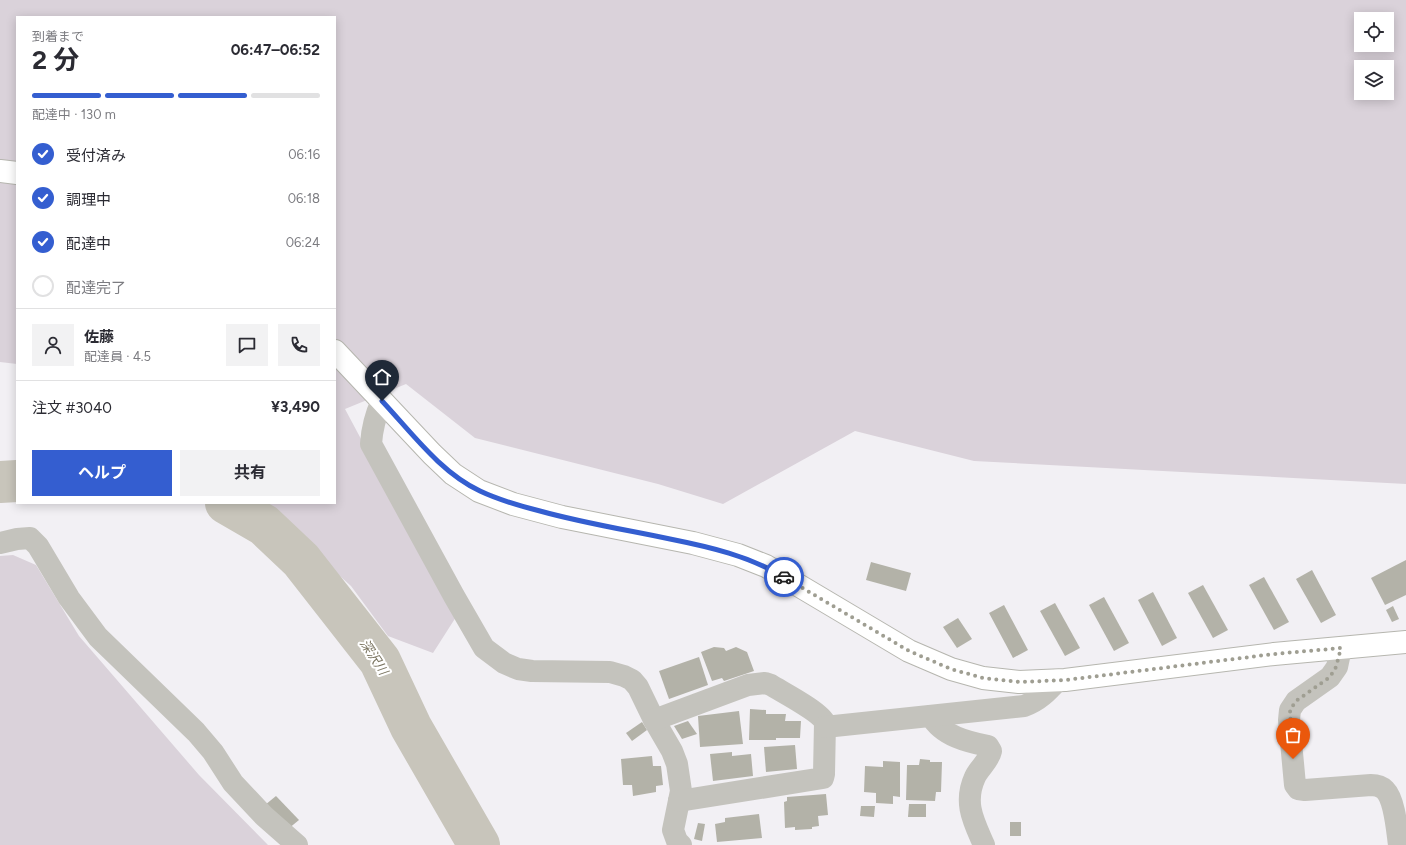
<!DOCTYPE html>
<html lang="ja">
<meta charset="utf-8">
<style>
body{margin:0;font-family:Figtree,"Noto Sans JP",sans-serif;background:#f2f2f3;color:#2b2b33;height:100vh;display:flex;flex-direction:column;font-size:15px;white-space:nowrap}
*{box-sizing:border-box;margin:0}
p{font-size:13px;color:#7c7c81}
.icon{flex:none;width:22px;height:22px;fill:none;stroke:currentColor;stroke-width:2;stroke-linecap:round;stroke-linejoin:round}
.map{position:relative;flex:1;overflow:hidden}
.details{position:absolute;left:16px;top:16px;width:320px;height:488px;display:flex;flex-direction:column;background:#fff;border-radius:0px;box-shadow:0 2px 10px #0003}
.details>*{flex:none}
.controls{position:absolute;left:1354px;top:12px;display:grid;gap:8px}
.controls a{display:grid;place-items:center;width:40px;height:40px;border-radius:0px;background:#fff;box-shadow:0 2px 10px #0003;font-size:20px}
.pin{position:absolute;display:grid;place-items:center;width:34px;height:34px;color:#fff;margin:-41px -17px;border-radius:50% 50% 50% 0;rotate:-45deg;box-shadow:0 0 4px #0007}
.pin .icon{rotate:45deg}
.courier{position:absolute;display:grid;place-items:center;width:40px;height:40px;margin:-20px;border:3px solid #345ed0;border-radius:50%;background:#fff;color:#222;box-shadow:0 1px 5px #0007}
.head em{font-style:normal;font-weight:700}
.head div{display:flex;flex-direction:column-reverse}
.head{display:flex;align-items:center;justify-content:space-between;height:68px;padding:0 16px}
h1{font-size:26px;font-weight:700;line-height:30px}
.bar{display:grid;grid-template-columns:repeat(4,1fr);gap:6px 4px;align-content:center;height:48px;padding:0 16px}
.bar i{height:5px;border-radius:3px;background:#e1e1e2}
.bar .on{background:#345ed0}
.bar p{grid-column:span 4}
.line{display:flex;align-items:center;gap:10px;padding:0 16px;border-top:1px solid #e1e1e2}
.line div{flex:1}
.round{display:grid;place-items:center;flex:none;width:42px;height:42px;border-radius:0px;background:#f2f2f3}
ol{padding:0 16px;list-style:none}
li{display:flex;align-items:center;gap:12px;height:44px}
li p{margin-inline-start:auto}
li .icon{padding:4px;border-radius:50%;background:#345ed0;color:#fff;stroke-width:4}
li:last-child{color:#7c7c81}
li i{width:22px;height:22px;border:2px solid #e1e1e2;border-radius:50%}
.action{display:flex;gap:8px;margin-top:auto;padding:8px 16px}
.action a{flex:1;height:46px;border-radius:0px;background:#345ed0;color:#fff;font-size:16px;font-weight:700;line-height:46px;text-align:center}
.action a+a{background:#f2f2f3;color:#2b2b33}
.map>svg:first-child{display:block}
.green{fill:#dad2da;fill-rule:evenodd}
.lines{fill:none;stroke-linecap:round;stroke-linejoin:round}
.river{stroke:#c8c5bb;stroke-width:42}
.building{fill:#b3b2a8}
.major-casing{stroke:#b6b6af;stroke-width:24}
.minor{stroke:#c4c3bd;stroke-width:22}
.major{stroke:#fff;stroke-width:22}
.done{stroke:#9f9e92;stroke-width:4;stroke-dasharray:0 7.2}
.route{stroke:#345ed0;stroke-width:5}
.labels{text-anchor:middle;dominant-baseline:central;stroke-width:4;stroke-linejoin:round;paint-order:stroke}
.water-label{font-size:13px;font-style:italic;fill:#7c7662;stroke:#fff}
</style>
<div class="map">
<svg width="1406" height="845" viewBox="0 0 1406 845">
<rect width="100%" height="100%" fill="#f2f0f4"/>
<g class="green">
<path d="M0 0H1406V484L974 461 855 431 723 504 658 484 475 438 406 384 345 409 456 617 433 653 388 636 351 586 265 509 255 503H335V17H17V364L0 362ZM1361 19H1387V45H1361ZM1361 67H1387V93H1361Z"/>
<polygon points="13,555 36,565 79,636 199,775 268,845 0,845 0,556"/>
</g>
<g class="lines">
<g class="river">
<polyline points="0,482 17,481"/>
<polyline points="226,503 264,525 301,560 380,661 411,727 479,845"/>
</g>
</g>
<g class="building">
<polygon points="1406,560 1406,595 1385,605 1371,578"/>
<polygon points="871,562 911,573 906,591 866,580"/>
<polygon points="1312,570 1336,615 1321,623 1296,579"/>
<polygon points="1264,577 1289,622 1274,630 1249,585"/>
<polygon points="1203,585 1228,630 1213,638 1188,593"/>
<polygon points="1153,592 1177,638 1162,646 1138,600"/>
<polygon points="1104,597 1129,643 1114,651 1089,605"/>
<polygon points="1055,603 1080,648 1065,656 1040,611"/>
<polygon points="1004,605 1028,650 1013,658 989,613"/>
<polygon points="1393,606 1399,619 1392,622 1386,610"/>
<polygon points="958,618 972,639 957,648 943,627"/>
<polygon points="714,647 724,648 726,651 736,647 747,652 754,671 724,681 722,678 712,681 701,652"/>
<polygon points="699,657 708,685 669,699 659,671"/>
<polygon points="750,709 766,710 766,714 786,714 785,721 801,721 800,738 776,738 776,740 749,740"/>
<polygon points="739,711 743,744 700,747 698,716"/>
<polygon points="688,721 697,734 682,739 674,726"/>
<polygon points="642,722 647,730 632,741 626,733"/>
<polygon points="795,745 797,769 766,772 764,747"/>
<polygon points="732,752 732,756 751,754 753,776 713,781 710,754"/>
<polygon points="652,756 653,766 661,766 663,785 656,786 656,792 633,796 632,785 623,785 621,759"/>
<polygon points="920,759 930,760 930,762 942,762 941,792 936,792 935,801 906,800 907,765 919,765"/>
<polygon points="883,761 900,762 900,797 893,796 893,804 876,803 876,793 864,792 865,766 883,767"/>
<polygon points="826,794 828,815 818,816 819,826 812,827 812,829 795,830 795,827 785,828 784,802 787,801 787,797"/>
<polygon points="276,796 299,820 288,829 265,805"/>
<polygon points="909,804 926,804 926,817 908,817"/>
<polygon points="861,806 875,806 874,817 860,816"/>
<polygon points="759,814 762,838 717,842 715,824 725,822 725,818"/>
<rect x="1010" y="822" width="11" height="14"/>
<polygon points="698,823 705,824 702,841 694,839"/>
</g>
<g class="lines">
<g class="major-casing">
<g id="major">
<polyline points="0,171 17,173"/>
<polyline points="335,351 432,454 453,474 479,491 513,504 562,517 693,543 738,555 766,566 909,651 951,669 983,678 1019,682 1065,680 1274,654 1406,642"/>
</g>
</g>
<g class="minor">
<path d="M382 401C375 416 372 428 371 444L454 596 484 648 504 663 518 669 532 671 610 672 624 676 632 680 638 687 654 720 672 751 677 764 681 791 673 830 677 841 681 845"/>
<polyline points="0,543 17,539 30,538 38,546 69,598 98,637 196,732 213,752 233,783 264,816 297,845"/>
<path d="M1341 648 1337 667 1330 677 1296 701 1290 710 1289 720 1295 785 1298 789 1305 790 1371 785C1376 785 1381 786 1385 790 1395 800 1397 831 1399 845"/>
<path d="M931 716C942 736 968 742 988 746L991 751C989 761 979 768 975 777 963 803 974 822 984 845"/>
<path d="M654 720 748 685 765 683 771 685C782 692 821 712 825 723L824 774 823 778 679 801"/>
<path d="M825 727 1024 706C1039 701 1048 691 1058 680"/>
</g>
<use href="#major" class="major"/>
</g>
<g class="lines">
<polyline class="done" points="784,577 909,651 951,669 983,678 1019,682 1066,680 1274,654 1341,648 1336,667 1330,677 1296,701 1290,710 1293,759"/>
<path class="route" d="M382 401C412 433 440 472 480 491 499 500 520 506 540 511 583 523 627 530 670 539 710 547 749 556 784 577"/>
</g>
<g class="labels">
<g class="water-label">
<text transform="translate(374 657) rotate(57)">深沢川</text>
</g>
</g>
</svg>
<div class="controls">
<a><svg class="icon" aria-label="locate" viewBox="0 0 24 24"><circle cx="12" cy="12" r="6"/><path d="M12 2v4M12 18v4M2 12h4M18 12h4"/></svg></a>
<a><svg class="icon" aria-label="layers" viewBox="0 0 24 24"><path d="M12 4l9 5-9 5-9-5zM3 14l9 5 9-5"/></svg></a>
</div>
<div class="pin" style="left:1293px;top:759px;background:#ea580c"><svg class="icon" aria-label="bag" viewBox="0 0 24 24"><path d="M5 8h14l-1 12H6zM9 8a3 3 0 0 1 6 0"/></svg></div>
<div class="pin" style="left:382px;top:401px;background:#1f2937"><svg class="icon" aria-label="home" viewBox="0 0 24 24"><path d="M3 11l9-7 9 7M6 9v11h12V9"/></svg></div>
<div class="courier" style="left:784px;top:577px"><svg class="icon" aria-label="car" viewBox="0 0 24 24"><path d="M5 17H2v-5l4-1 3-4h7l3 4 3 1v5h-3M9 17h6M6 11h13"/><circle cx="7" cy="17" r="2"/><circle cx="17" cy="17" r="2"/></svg></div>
<section class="details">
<div class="head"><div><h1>2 分</h1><p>到着まで</p></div><em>06:47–06:52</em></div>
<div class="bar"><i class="on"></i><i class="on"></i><i class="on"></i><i></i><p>配達中 · 130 m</p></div>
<ol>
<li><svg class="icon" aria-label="check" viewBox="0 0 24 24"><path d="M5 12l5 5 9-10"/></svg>受付済み<p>06:16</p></li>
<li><svg class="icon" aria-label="check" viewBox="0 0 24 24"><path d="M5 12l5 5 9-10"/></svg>調理中<p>06:18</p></li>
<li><svg class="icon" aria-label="check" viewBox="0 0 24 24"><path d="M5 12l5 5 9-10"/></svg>配達中<p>06:24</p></li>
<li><i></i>配達完了</li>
</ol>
<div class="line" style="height:72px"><a class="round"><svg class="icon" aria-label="person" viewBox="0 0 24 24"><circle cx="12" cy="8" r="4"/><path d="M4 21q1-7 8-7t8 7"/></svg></a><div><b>佐藤</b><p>配達員 · 4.5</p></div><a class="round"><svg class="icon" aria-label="chat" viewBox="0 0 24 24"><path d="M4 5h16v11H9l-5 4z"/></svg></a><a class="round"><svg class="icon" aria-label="phone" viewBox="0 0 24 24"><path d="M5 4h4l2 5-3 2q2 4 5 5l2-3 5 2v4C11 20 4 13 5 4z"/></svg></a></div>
<div class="line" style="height:52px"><div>注文 #3040</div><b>¥3,490</b></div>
<div class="action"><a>ヘルプ</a><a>共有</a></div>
</section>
</div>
